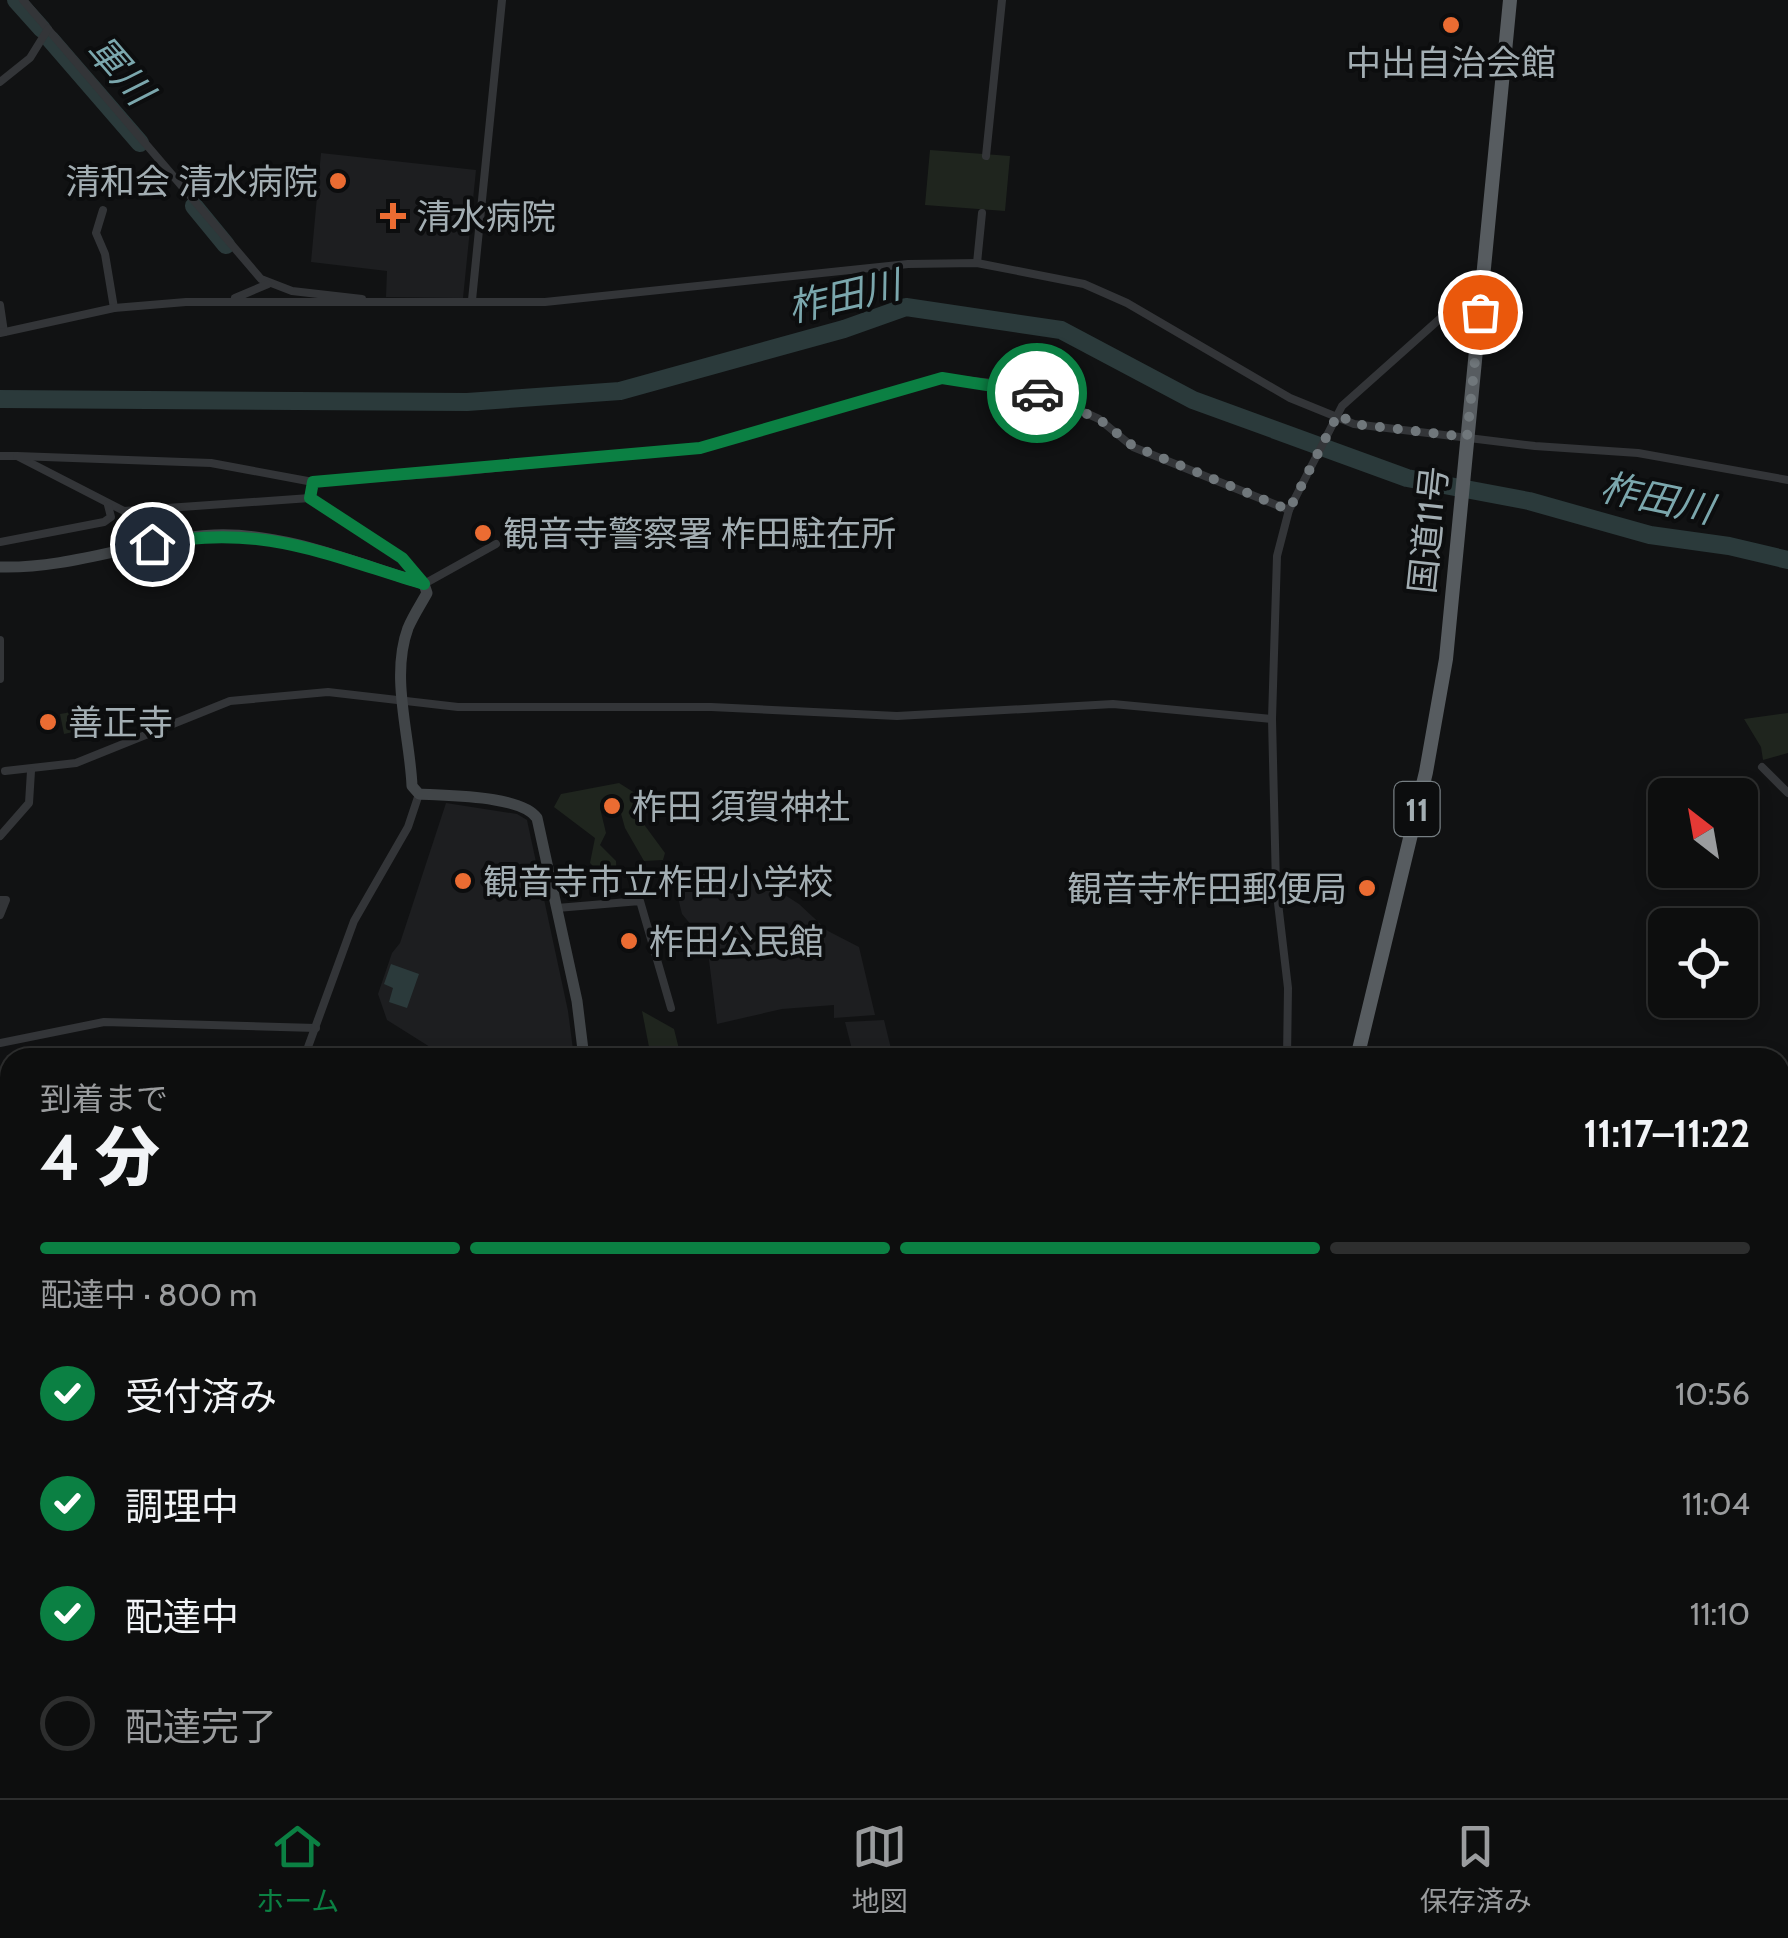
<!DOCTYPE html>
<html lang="ja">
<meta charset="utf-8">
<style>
body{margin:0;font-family:Cabin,"Noto Sans JP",sans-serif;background:#1b1c1c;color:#f1f3f6;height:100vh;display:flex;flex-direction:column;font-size:38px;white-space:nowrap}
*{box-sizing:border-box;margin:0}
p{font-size:32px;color:#9a9c9e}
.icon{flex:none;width:55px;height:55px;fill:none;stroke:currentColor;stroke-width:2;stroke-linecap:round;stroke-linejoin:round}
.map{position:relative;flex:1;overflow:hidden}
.drawer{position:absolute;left:0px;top:1048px;width:1790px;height:752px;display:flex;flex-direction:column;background:#0d0e0e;border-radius:30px 30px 0 0;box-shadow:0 5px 15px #0003,0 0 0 2px #2d2e2e}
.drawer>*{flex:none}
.needle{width:65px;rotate:329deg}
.tools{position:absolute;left:1648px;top:778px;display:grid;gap:20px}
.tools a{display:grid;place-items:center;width:110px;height:110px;border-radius:15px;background:#0d0e0e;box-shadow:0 5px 15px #0003,0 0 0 2px #2d2e2e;font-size:50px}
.pin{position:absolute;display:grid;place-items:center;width:85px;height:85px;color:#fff;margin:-42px;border:5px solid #fff;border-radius:50%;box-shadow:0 2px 10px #0007}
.courier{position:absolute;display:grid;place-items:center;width:100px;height:100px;margin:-50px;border:8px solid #0b8043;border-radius:50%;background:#fff;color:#222;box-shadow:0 2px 12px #0007}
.summary em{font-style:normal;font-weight:800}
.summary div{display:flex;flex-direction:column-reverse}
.summary{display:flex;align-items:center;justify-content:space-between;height:170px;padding:0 40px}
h1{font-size:65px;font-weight:800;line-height:75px}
.bar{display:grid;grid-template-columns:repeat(4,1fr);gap:15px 10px;align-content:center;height:120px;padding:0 40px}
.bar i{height:12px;border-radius:8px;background:#2d2e2e}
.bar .current{background:#0b8043}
.bar p{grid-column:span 4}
ol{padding:0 40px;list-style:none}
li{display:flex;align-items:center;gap:30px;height:110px}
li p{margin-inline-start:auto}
li .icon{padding:10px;border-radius:50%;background:#0b8043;color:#fff;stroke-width:4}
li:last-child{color:#9a9c9e}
li i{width:55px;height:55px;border:5px solid #2d2e2e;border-radius:50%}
.dock{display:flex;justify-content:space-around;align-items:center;height:140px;border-top:2px solid #2d2e2e;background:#0d0e0e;font-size:28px;color:#9a9c9e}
.dock a{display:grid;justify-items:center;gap:5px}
.dock .current{color:#0b8043}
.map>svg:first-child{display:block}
.built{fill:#1d1e20}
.green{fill:#1f251e}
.water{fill:#2b3a3b}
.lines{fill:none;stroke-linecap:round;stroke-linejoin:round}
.stream{stroke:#2b3a3b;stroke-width:2.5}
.river{stroke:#2b3a3b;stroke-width:18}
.minor{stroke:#333538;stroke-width:8}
.tertiary{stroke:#333538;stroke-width:10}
.secondary{stroke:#414548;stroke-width:11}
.primary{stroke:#4f5357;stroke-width:12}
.trunk{stroke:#575c60;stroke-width:14}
.done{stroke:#70777b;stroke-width:10;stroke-dasharray:0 18}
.route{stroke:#0b8043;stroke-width:12}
.poi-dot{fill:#eb6c32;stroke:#0c0d0e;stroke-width:4}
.labels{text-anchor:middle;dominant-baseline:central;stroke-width:8;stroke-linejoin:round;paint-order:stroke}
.shield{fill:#0c0d0e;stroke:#767e82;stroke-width:2.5}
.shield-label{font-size:32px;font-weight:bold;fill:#a3aeb3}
.poi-label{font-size:35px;fill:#a3aeb3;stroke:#0c0d0e;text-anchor:start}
.street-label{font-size:35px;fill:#a3aeb3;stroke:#0c0d0e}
.water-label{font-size:38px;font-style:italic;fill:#7ba7ad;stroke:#0c0d0e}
</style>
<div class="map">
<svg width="1788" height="1798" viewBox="0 0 1788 1798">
<rect width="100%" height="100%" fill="#111213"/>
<g class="built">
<polygon points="321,153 476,170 463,298 386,297 387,271 311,262"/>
<polygon points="446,803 517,814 527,820 568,1011 574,1057 446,1057 387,1020 378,994 392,953 400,943"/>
<polygon points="671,869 766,883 799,904 828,931 859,947 875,1015 834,1018 834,1005 782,1009 717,1024 707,944 682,914"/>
<polygon points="884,1020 893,1057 854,1057 845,1022"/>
</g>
<g class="green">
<polygon points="930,150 1010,156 1005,211 925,205"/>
<polygon points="94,708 97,727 64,734 60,714"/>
<polygon points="1788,713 1788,753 1763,760 1761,747 1744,719"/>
<polygon points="619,783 638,795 640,819 665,853 663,860 644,861 625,828 620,810 602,799 600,808 606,833 600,845 616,861 617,880 604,877 590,863 595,838 554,807 561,794"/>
<polygon points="642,1011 674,1029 681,1057 651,1057"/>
</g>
<polygon class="water" points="391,964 419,974 407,1008 389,1002 393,988 384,984"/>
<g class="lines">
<g class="stream">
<polyline points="0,1189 10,1197"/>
<polyline points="1780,1359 1788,1359"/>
</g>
<g class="river">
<polyline points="16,0 42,29"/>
<polyline points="50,39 140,143"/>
<polyline points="194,206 226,245"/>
<polyline points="0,399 467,402 620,391 844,329 906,307 1061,330 1193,400 1407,478 1529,501 1650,535 1729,546 1788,560"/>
</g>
<g class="minor">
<polyline points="23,0 261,279 292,291 362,299"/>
<polyline points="0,82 30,58 48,29"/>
<polyline points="986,156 1002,0"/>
<polyline points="103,210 96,233 105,254 114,308"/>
<polyline points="977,263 982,213"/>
<polyline points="235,298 268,284"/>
<polyline points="472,300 502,0"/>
<polyline points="0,305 4,332"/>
<polyline points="0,333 114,308 186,302 545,302 908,264 977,263 1084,284 1127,303 1290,398 1354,424 1535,446 1638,453 1788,480"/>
<polyline points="0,456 17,456 124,511 310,498 402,558 424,584 496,544"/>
<polyline points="17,456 211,463 313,482 446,473 700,447 942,378 1013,385 1053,398 1099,419 1133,447 1289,510"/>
<polyline points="0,542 104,522 111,517 108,505"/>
<polyline points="0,640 0,679"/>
<polyline points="1762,767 1788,793"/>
<polyline points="5,771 76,763 230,701 328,692 458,707 711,707 897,716 1113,704 1272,719"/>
<polyline points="0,836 29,803 31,771"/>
<polyline points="0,900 6,900 0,915"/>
<polyline points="557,908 640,901 671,1008"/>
<polyline points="0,1043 104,1022 316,1028"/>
<polyline points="304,1058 354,921 408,827 419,794"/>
<polyline points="1287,1058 1288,988 1276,886 1272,719 1277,556 1289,510 1342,406 1471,291 1480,272"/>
<polyline points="0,1363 10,1363"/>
<polyline points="259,1790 260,1798"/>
<polyline points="776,1790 778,1798"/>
<polyline points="1241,1790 1241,1798"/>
<polyline points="1532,1790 1533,1798"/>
</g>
<g class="tertiary">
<polyline points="0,1156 10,1156"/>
<polyline points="516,1798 526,1790"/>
</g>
<g class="secondary">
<path d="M0 567C73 569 142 539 214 535 286 532 357 564 424 584L427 593C421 604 413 616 408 628 390 677 410 736 412 786L419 794C447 796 521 795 537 818L577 1001 584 1058"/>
<polyline points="1780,1278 1788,1280"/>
</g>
<g class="primary">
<polyline points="0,1275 10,1281"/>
<polyline points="747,1790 759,1798"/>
</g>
<g class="trunk">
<polyline points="1357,1058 1426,772 1446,659 1510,0"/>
<polyline points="1307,1790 1307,1798"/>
</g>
</g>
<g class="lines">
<polyline class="done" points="1037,393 1099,419 1133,446 1289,510 1338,414 1354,424 1467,437 1480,312"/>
<path class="route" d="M152 544C262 523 321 553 424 584L402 558 310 498 313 482 700 448 942 378 1037 393"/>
</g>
<g class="poi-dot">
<circle cx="1451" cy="25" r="10"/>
<circle cx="338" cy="181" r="10"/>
<path d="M388 201h10v10h10v10h-10v10h-10v-10h-10v-10h10z"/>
<circle cx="483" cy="533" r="10"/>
<circle cx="48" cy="722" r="10"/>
<circle cx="612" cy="806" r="10"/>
<circle cx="463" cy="881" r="10"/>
<circle cx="1367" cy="888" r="10"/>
<circle cx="629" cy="941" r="10"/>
</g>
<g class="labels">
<rect class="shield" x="1394.5" y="782" width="45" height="54" rx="8"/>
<g class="shield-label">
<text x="1417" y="809">11</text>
</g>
<g class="poi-label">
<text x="1451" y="62" text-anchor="middle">中出自治会館</text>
<text x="318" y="181" text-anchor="end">清和会 清水病院</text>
<text x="416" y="216">清水病院</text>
<text x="503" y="533">観音寺警察署 柞田駐在所</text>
<text x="68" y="722">善正寺</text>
<text x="632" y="806">柞田 須賀神社</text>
<text x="483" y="881">観音寺市立柞田小学校</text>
<text x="1347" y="888" text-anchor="end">観音寺柞田郵便局</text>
<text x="649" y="941">柞田公民館</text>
</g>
<g class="street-label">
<text transform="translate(1428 530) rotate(-84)">国道11号</text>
</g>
<g class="water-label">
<text transform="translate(120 70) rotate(49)">軍川</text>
<text transform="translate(844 296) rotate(-13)">柞田川</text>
<text transform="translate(1657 498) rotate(12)">柞田川</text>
</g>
</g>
</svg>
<div class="tools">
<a><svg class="needle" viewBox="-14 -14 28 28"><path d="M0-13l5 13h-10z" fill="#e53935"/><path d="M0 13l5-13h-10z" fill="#9a9c9e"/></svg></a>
<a><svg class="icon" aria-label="locate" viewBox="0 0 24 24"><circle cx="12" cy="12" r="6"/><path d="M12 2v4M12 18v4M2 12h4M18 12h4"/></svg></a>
</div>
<div class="pin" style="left:1480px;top:312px;background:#ea580c"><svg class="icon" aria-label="bag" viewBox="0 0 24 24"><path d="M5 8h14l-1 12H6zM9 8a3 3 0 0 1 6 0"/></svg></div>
<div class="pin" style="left:152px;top:544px;background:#1f2937"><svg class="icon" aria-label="home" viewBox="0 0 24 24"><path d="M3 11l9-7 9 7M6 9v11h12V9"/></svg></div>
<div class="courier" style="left:1037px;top:393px"><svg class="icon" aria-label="car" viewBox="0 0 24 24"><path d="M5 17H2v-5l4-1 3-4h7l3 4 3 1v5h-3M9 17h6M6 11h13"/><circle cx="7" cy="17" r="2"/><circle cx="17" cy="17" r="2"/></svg></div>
<section class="drawer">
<div class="summary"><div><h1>4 分</h1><p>到着まで</p></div><em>11:17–11:22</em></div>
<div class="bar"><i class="current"></i><i class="current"></i><i class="current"></i><i></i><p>配達中 · 800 m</p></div>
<ol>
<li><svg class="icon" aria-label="check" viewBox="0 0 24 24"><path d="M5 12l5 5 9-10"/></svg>受付済み<p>10:56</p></li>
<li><svg class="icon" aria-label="check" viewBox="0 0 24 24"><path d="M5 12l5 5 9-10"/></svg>調理中<p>11:04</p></li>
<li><svg class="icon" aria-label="check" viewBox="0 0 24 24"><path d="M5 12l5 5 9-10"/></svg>配達中<p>11:10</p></li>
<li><i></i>配達完了</li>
</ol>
</section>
</div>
<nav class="dock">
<a class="current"><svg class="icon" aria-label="home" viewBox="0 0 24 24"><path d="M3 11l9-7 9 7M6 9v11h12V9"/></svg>ホーム</a>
<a><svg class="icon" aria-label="map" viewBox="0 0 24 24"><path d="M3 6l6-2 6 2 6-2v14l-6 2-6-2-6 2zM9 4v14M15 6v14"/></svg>地図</a>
<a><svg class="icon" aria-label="saved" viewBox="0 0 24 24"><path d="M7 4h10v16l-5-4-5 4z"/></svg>保存済み</a>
</nav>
